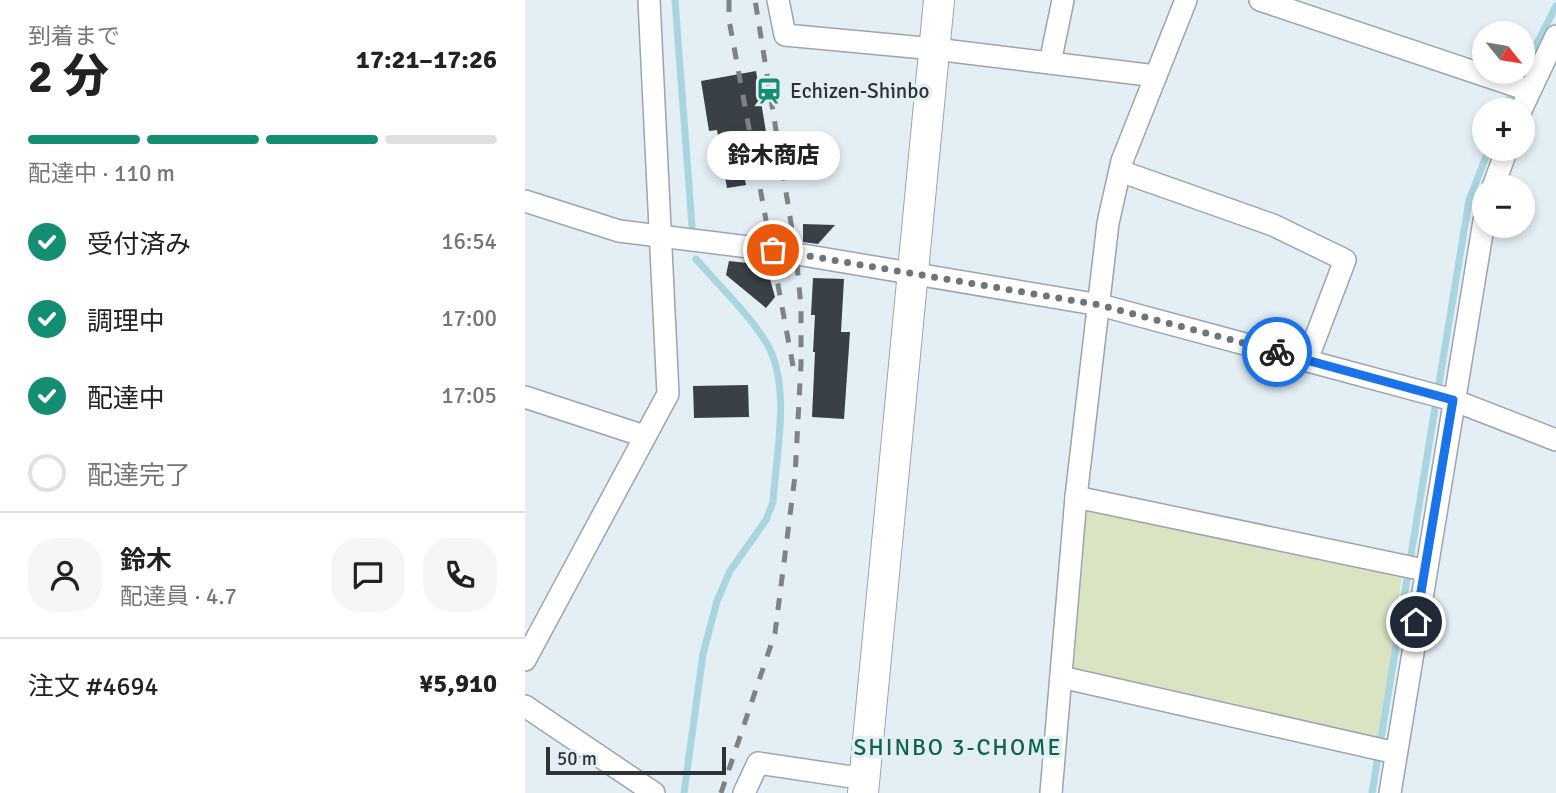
<!DOCTYPE html>
<html lang="ja">
<meta charset="utf-8">
<style>
body{margin:0;font-family:Signika,"Noto Sans JP",sans-serif;background:#f6f6f6;color:#222;height:100vh;display:flex;flex-direction:column;font-size:26px;white-space:nowrap}
*{box-sizing:border-box;margin:0}
p{font-size:23px;color:#767676}
.icon{flex:none;width:38px;height:38px;fill:none;stroke:currentColor;stroke-width:2;stroke-linecap:round;stroke-linejoin:round}
.map{position:relative;flex:1;overflow:hidden}
.drawer{display:flex;flex-direction:column;background:#fff;width:525px}
.drawer>*{flex:none}
.needle{width:46px;rotate:120deg}
.fabs{position:absolute;left:947px;top:21px;display:grid;gap:14px}
.fabs a{display:grid;place-items:center;width:63px;height:63px;border-radius:50%;background:#fff;box-shadow:0 4px 10px #0003;font-size:35px}
.scale{position:absolute;left:21px;bottom:18px;width:180px;box-sizing:border-box;padding-left:7px;border:4px solid #2f3335;border-top:0;font-size:19px;line-height:24px;white-space:nowrap;color:#2f3335;-webkit-text-stroke:5px #e4eef5;paint-order:stroke}
.pin{position:absolute;display:grid;place-items:center;width:60px;height:60px;color:#fff;margin:-30px;border:4px solid #fff;border-radius:50%;box-shadow:0 2px 7px #0007}
.courier{position:absolute;display:grid;place-items:center;width:70px;height:70px;margin:-35px;border:5px solid #1a73e8;border-radius:50%;background:#fff;color:#222;box-shadow:0 2px 9px #0007}
.bubble{position:absolute;height:49px;border-radius:24px;background:#fff;box-shadow:0 4px 10px #0003;font-size:23px;font-weight:800;line-height:49px;text-align:center}
.overview em{font-style:normal;font-weight:800}
.overview div{display:flex;flex-direction:column-reverse}
.overview{display:flex;align-items:center;justify-content:space-between;height:119px;padding:0 28px}
h1{font-size:46px;font-weight:800;line-height:52px}
.bar{display:grid;grid-template-columns:repeat(4,1fr);gap:10px 7px;align-content:center;height:84px;padding:0 28px}
.bar i{height:9px;border-radius:5px;background:#e0e0e0}
.bar .current{background:#138e73}
.bar p{grid-column:span 4}
.line{display:flex;align-items:center;gap:18px;padding:0 28px;border-top:2px solid #e0e0e0}
.line div{flex:1}
.round{display:grid;place-items:center;flex:none;width:74px;height:74px;border-radius:28px;background:#f6f6f6}
ol{padding:0 28px;list-style:none}
li{display:flex;align-items:center;gap:21px;height:77px}
li p{margin-inline-start:auto}
li .icon{padding:7px;border-radius:50%;background:#138e73;color:#fff;stroke-width:4}
li:last-child{color:#767676}
li i{width:38px;height:38px;border:4px solid #e0e0e0;border-radius:50%}
main{display:flex;flex:1;min-height:0}
.map>svg:first-child{display:block}
.green{fill:#dae4c3}
.lines{fill:none;stroke-linecap:round;stroke-linejoin:round}
.stream{stroke:#a9d5e0;stroke-width:7}
.building{fill:#394046}
.street-casing{stroke:#9ca5ac;stroke-width:24}
.secondary-casing{stroke:#9ca5ac;stroke-width:32}
.street{stroke:#fff;stroke-width:21}
.secondary{stroke:#fff;stroke-width:30}
.rail{stroke:#7d8387;stroke-width:5;stroke-dasharray:12 12;stroke-linecap:butt}
.done{stroke:#6e7478;stroke-width:7;stroke-dasharray:0 12.6}
.route{stroke:#1a73e8;stroke-width:9}
.labels{text-anchor:middle;dominant-baseline:central;stroke-width:7;stroke-linejoin:round;paint-order:stroke}
.poi-label{font-size:21px;fill:#2f3335;stroke:#e4eef5;text-anchor:start}
.neighbourhood-label{font-size:23px;letter-spacing:2px;fill:#11624f;stroke:#e4eef5}
</style>
<main>
<section class="drawer">
<div class="overview"><div><h1>2 分</h1><p>到着まで</p></div><em>17:21–17:26</em></div>
<div class="bar"><i class="current"></i><i class="current"></i><i class="current"></i><i></i><p>配達中 · 110 m</p></div>
<ol>
<li><svg class="icon" aria-label="check" viewBox="0 0 24 24"><path d="M5 12l5 5 9-10"/></svg>受付済み<p>16:54</p></li>
<li><svg class="icon" aria-label="check" viewBox="0 0 24 24"><path d="M5 12l5 5 9-10"/></svg>調理中<p>17:00</p></li>
<li><svg class="icon" aria-label="check" viewBox="0 0 24 24"><path d="M5 12l5 5 9-10"/></svg>配達中<p>17:05</p></li>
<li><i></i>配達完了</li>
</ol>
<div class="line" style="height:126px"><a class="round"><svg class="icon" aria-label="person" viewBox="0 0 24 24"><circle cx="12" cy="8" r="4"/><path d="M4 21q1-7 8-7t8 7"/></svg></a><div><b>鈴木</b><p>配達員 · 4.7</p></div><a class="round"><svg class="icon" aria-label="chat" viewBox="0 0 24 24"><path d="M4 5h16v11H9l-5 4z"/></svg></a><a class="round"><svg class="icon" aria-label="phone" viewBox="0 0 24 24"><path d="M5 4h4l2 5-3 2q2 4 5 5l2-3 5 2v4C11 20 4 13 5 4z"/></svg></a></div>
<div class="line" style="height:91px"><div>注文 #4694</div><b>¥5,910</b></div>
</section>
<div class="map">
<svg width="1031" height="793" viewBox="0 0 1031 793">
<rect width="100%" height="100%" fill="#e4eef5"/>
<polygon class="green" points="550,504 878,566 856,740 536,677"/>
<g class="lines">
<g class="stream">
<polyline points="150,0 167,226"/>
<polyline points="998,71 1031,6"/>
<polyline points="980,110 989,88"/>
<path d="M159 793 178 654 192 601 205 571 241 520 248 502C251 454 267 385 241 342 223 313 194 286 171 259"/>
<polyline points="847,793 944,200 964,149"/>
</g>
</g>
<g class="building">
<polygon points="231,71 248,175 220,180 221,185 202,188 192,130 184,131 176,81"/>
<polygon points="278,224 310,225 293,244 278,242"/>
<polygon points="204,261 241,265 250,297 241,308 201,275"/>
<polygon points="288,278 319,279 316,332 325,332 319,419 287,417 290,352 288,352 290,315 286,315"/>
<polygon points="223,385 224,417 169,418 168,386"/>
</g>
<g class="lines">
<g class="street-casing">
<g id="street">
<polyline points="253,0 260,35 410,49 631,76"/>
<polyline points="735,0 1003,90"/>
<polyline points="525,63 538,0"/>
<polyline points="996,110 1031,36"/>
<polyline points="595,171 748,225 820,260 782,360"/>
<polyline points="968,187 982,149"/>
<polyline points="0,201 94,231 248,250 575,305 928,400 1031,440"/>
<polyline points="0,397 119,436"/>
<polyline points="551,497 899,570"/>
<polyline points="0,660 143,394 124,0"/>
<polyline points="536,677 871,753"/>
<polyline points="0,706 129,793"/>
<polyline points="219,793 233,763 340,779"/>
<polyline points="526,793 551,497 583,223 597,161 661,0"/>
<polyline points="865,793 959,221"/>
</g>
</g>
<g class="secondary-casing">
<polyline id="secondary" points="338,793 414,0"/>
</g>
<use href="#street" class="street"/>
<use href="#secondary" class="secondary"/>
<g class="rail">
<polyline points="204,0 204,20 268,366"/>
<polyline points="196,793 250,633 270,476 276,364 276,307 271,254 230,0"/>
</g>
</g>
<g class="lines">
<polyline class="done" points="248,250 575,305 752,352"/>
<polyline class="route" points="752,352 928,400 891,622"/>
</g>
<defs>
<g id="station-bare" transform="scale(2.1)"><path d="M-3-6H3Q5-6 5-4V2Q5 4 3 4L4.5 6H3L1.5 4h-3L-3 6H-4.5L-3 4Q-5 4-5 2V-4Q-5-6-3-6ZM-3.5-4v3h7v-3ZM-3.5 1v1.5H-2V1ZM2 1v1.5H3.5V1Z" fill="#138e73" stroke="#e4eef5" stroke-width="2.5" paint-order="stroke"/></g>
</defs>
<g fill-rule="evenodd">
<use href="#station-bare" x="244" y="91"/>
</g>
<g class="labels">
<g class="poi-label">
<text x="265" y="91">Echizen-Shinbo</text>
</g>
<g class="neighbourhood-label">
<text x="433" y="747">SHINBO 3-CHOME</text>
</g>
</g>
</svg>
<div class="fabs">
<a><svg class="needle" viewBox="-14 -14 28 28"><path d="M0-13l5 13h-10z" fill="#e53935"/><path d="M0 13l5-13h-10z" fill="#767676"/></svg></a>
<a>+</a>
<a>−</a>
</div>
<div class="scale">50 m</div>
<div class="pin" style="left:248px;top:250px;background:#ea580c"><svg class="icon" aria-label="bag" viewBox="0 0 24 24"><path d="M5 8h14l-1 12H6zM9 8a3 3 0 0 1 6 0"/></svg></div>
<div class="pin" style="left:891px;top:622px;background:#1f2937"><svg class="icon" aria-label="home" viewBox="0 0 24 24"><path d="M3 11l9-7 9 7M6 9v11h12V9"/></svg></div>
<div class="courier" style="left:752px;top:352px"><svg class="icon" aria-label="bike" viewBox="0 0 24 24"><circle cx="6" cy="16" r="4"/><circle cx="18" cy="16" r="4"/><path d="M6 16l4-8h5l3 8M10 8l3 8H6M13 5h3"/></svg></div>
<div class="bubble" style="left:182px;top:131px;width:133px">鈴木商店</div>
</div>
</main>
